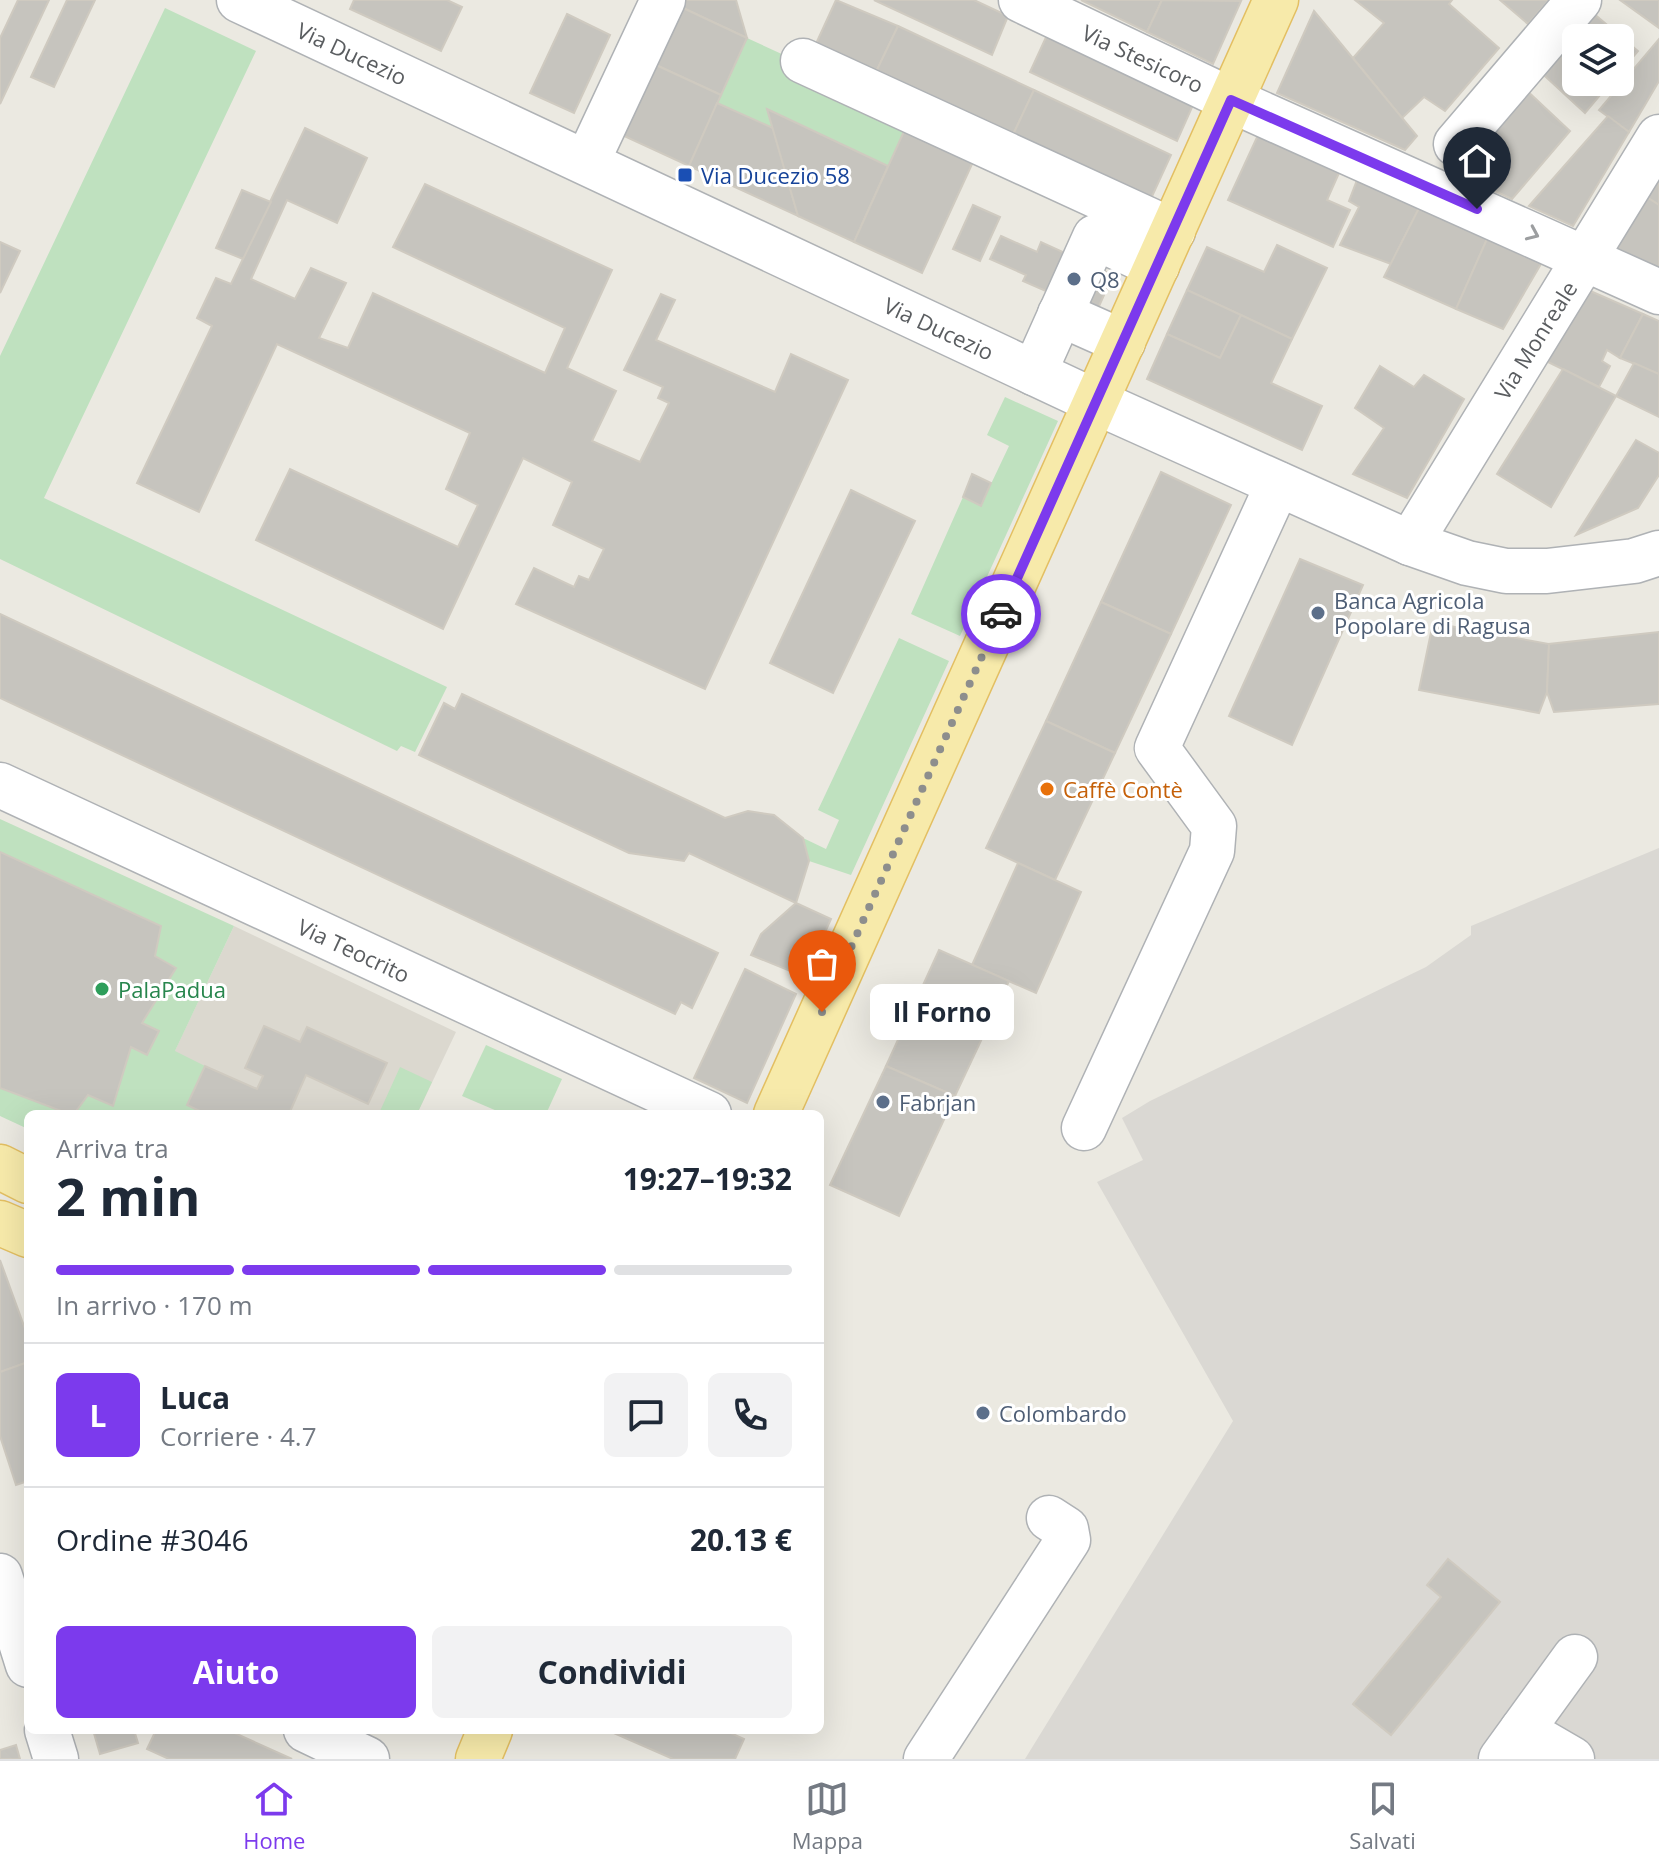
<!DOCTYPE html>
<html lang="it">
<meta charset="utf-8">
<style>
body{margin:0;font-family:"Open Sans",sans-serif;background:#f2f2f3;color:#1f2937;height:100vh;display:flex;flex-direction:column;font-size:30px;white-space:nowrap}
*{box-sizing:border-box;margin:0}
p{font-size:26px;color:#747a83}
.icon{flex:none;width:44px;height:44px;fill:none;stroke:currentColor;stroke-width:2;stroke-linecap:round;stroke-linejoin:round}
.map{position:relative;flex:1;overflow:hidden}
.drawer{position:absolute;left:24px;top:1110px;width:800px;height:624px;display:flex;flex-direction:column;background:#fff;border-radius:12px;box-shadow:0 8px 32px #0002}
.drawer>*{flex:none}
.fabs{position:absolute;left:1562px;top:24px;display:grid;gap:16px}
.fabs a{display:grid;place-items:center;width:72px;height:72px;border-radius:12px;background:#fff;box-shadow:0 8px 32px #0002;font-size:40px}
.pin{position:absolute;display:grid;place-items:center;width:68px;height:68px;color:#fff;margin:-82px -34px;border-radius:50% 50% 50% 0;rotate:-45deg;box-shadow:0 0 8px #0007}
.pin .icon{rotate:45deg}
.courier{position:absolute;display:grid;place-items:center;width:80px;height:80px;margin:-40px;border:6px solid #7c3aed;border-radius:50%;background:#fff;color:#222;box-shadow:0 2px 10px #0007}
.bubble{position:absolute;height:56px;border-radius:12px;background:#fff;box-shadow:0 8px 32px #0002;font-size:26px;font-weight:700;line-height:56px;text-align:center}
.headline em{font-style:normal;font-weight:700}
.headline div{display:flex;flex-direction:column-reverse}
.headline{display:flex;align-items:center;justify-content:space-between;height:136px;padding:0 32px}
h1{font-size:52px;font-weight:700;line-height:60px}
.bar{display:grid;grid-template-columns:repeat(4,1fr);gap:12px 8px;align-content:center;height:96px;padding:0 32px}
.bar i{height:10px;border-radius:6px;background:#e0e1e3}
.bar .current{background:#7c3aed}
.bar p{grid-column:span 4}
.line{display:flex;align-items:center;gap:20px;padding:0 32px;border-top:2px solid #e0e1e3}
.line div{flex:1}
.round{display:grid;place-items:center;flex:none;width:84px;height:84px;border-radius:12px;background:#f2f2f3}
.button{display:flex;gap:16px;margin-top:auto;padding:16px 32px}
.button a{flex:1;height:92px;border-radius:12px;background:#7c3aed;color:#fff;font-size:32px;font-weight:700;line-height:92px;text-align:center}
.button a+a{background:#f2f2f3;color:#1f2937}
.tabs{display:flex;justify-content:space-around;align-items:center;height:112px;border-top:2px solid #e0e1e3;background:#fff;font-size:22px;color:#747a83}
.tabs a{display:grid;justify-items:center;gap:4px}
.tabs .current{color:#7c3aed}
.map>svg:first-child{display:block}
.industrial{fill:#dad8d3}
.education{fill:#dbd8cf}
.green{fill:#bfe1bf}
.building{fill:#c6c4be;stroke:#cfcac0;stroke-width:2}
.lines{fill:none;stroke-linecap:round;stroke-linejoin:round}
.minor-casing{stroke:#afb2b5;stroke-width:47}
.major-casing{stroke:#e3bf62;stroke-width:47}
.minor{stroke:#fff;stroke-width:44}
.major{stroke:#f7eaaa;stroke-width:44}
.oneway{stroke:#9c9ea0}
.done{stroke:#8d8e8d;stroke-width:8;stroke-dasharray:0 14.4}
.route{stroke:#7c3aed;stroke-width:10}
.transit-dot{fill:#1a4fb4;stroke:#fff;stroke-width:3}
.service-dot{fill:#5c6f8a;stroke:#fff;stroke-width:3}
.food-dot{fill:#e8710a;stroke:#fff;stroke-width:3}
.leisure-dot{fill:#2e9e5b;stroke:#fff;stroke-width:3}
.labels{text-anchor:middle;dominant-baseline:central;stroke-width:6;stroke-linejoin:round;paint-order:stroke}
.street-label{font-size:22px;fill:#5a5d60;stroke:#fff}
.transit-label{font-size:22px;fill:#164399;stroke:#fff;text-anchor:start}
.service-label{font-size:22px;fill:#4e5e75;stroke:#fff;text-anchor:start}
.food-label{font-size:22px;fill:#c56008;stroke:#fff;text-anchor:start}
.leisure-label{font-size:22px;fill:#27864d;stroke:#fff;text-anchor:start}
</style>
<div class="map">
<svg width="1659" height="1759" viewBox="0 0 1659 1759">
<rect width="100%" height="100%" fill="#ebe9e1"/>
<polygon class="industrial" points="1659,848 1659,1759 1025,1759 1233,1421 1097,1182 1143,1160 1122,1118 1150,1101 1426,967 1471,935 1471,926"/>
<polygon class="education" points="234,926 456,1032 417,1114 145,1114"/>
<g class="green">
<polygon points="165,8 256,51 44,498 447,687 415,752 401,746 397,751 0,559 0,356"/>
<polygon points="747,38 797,61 905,129 888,166 768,110 773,128 717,103"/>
<polygon points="1005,397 1058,421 960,636 911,614 963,497 981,505 1009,446 987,435"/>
<polygon points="899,638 949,661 851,875 809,861 803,838 826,849 839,820 818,810"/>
<polygon points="0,819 234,926 175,1051 205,1066 187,1105 206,1114 28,1114 28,1129 0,1116"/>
<polygon points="486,1045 562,1079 546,1114 504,1114 462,1096"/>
<polygon points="400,1067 432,1082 417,1114 380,1111"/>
</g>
<g class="building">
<polygon points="18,0 49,0 0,104 0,38"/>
<polygon points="67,0 95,0 54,87 31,77"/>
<polygon points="354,0 447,0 462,7 441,51 350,9"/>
<polygon points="686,0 736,0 747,38 683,8"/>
<polygon points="836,0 898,26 874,76 814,48"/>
<polygon points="874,0 974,0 1008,16 992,55"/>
<polygon points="1081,0 1162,0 1147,32"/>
<polygon points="1162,0 1241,1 1213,64 1147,32"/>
<polygon points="1355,0 1452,0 1449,4 1499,48 1445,111 1424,97 1402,118 1353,58 1384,23"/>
<polygon points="1500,0 1549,0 1528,24"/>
<polygon points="1620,0 1659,0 1659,28"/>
<polygon points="1586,7 1638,51 1620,72 1620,38 1576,38 1576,82 1611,82 1585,113 1535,67"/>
<polygon points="683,8 747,38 721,95 656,65"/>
<polygon points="1314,11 1417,136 1405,150 1277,93"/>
<polygon points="567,14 610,35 574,113 530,93"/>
<polygon points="898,26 1034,90 1011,139 874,76"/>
<polygon points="1047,35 1193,105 1177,141 1030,72"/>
<polygon points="1659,39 1659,81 1629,132 1599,110"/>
<polygon points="656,65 721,95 689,166 622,135"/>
<polygon points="1520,84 1570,131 1512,199 1447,169"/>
<polygon points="1034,90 1171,155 1149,203 1011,139"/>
<polygon points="717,103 773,128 798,216 689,166"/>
<polygon points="767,109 888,166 854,242 798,216"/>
<polygon points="1608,116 1629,132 1573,226 1529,206"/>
<polygon points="305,128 367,158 337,223 287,200 251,279 295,299 311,268 346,283 319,338 348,348 373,293 545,373 565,328 393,247 425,184 612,270 567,368 616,391 592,441 640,462 669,403 658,398 663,387 624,370 661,294 675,300 656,340 775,392 791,354 848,380 705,689 516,604 534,568 574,587 579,576 589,580 604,549 553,525 572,482 523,458 443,629 256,540 290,469 458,547 478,505 446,489 470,433 277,344 199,512 137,483 212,326 197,318 216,278 231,284"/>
<polygon points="905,129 973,162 922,273 854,242"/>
<polygon points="1258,135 1339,173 1327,200 1350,210 1333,247 1228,200"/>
<polygon points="1659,174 1659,205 1645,196"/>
<polygon points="1357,180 1419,208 1391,264 1340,245 1359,207 1349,201"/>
<polygon points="242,190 271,202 243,259 216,248"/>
<polygon points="1645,196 1659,205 1659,269 1614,248"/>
<polygon points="973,205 1000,217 980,261 953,249"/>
<polygon points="1419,208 1487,239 1456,309 1384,277"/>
<polygon points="1001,236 1037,252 1041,242 1113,275 1096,313 1023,281 1026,275 990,259"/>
<polygon points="1487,239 1541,264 1503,329 1456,309"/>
<polygon points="0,242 20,251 0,293"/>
<polygon points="1277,245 1327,268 1292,339 1187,290 1207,247 1264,272"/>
<polygon points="1187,290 1241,315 1220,358 1167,334"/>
<polygon points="1588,290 1643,314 1620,358 1607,350 1602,361 1610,366 1599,387 1544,360"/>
<polygon points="1643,314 1659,321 1659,374 1620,358"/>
<polygon points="1241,315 1292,339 1271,383 1322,406 1302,450 1147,379 1167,334 1220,358"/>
<polygon points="1634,363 1659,374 1659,417 1616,396"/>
<polygon points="1380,366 1414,387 1424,375 1464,399 1407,498 1353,474 1384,428 1355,408"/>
<polygon points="1563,369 1616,396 1551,507 1497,474"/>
<polygon points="1636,440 1659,453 1659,475 1638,508 1576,535"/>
<polygon points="1161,472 1231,505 1171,634 1101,602"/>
<polygon points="972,474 991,483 981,506 963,497"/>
<polygon points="851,490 915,521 833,693 770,663"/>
<polygon points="1300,559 1363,585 1292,745 1229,716"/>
<polygon points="1101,602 1171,634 1115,753 1046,721"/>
<polygon points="0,614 718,953 692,1008 681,1002 675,1014 0,698"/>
<polygon points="1433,623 1549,644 1547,692 1539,713 1419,690"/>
<polygon points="1659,632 1659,704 1554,712 1547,692 1549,644"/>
<polygon points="462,694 725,818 748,811 774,815 803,838 809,861 796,903 689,853 684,861 629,853 419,755 444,703 455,709"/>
<polygon points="1046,721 1115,753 1055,880 986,848"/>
<polygon points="0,852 161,926 155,956 176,968 142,1023 159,1031 147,1055 131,1047 113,1106 88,1095 74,1114 69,1114 0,1088"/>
<polygon points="1018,863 1081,892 1036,993 972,965"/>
<polygon points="796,903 831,919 805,977 751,955 761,934"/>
<polygon points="939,950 1009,981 955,1096 886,1066"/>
<polygon points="745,969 796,994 747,1103 694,1078"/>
<polygon points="264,1026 300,1042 307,1027 387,1063 368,1104 306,1075 289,1114 206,1114 187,1105 205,1066 257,1089 263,1076 245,1068"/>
<polygon points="886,1066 955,1096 899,1216 830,1185"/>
<polygon points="0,1260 28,1337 28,1362 0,1372"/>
<polygon points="28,1362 28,1481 16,1485 0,1436 0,1372"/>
<polygon points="1448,1559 1500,1602 1391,1735 1353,1704 1441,1597 1427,1585"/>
<polygon points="93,1730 134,1730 138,1743 100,1754"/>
<polygon points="156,1730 228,1730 292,1759 169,1759 147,1749"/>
<polygon points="607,1730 724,1730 744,1739 735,1759 673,1759"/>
<polygon points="16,1745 20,1759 0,1759 0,1750"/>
</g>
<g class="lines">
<g class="minor-casing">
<g id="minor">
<polyline points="239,0 1096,402 1410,543 1467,563 1506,571 1547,571 1634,561 1659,553"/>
<polyline points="1021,0 1231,100 1659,292"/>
<polyline points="803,61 1173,231"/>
<polyline points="1456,144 1579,0"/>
<polyline points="587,162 663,0"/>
<polyline points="1060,314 1123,342"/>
<polyline points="1034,373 1095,237 1157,266"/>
<polyline points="1410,543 1659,137"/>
<polyline points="0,785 709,1114"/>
<polyline points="1084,1128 1212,851 1214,826 1157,748 1278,484"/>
<polyline points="0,1576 28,1665"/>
<polyline points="47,1730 56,1759"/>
<polyline points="306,1730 367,1759"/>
<polyline points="1522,1730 1572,1759"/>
<polyline points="926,1759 1068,1540 1066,1529 1049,1518"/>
<polyline points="1501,1759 1575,1657"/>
</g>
</g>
<g class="major-casing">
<g id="major">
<polyline points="776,1114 1276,0"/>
<polyline points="0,1167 28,1181"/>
<polyline points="0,1223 28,1235"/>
<polyline points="478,1759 490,1730"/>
</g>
</g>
<use href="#minor" class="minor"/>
<use href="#major" class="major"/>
</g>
<defs><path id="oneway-chevron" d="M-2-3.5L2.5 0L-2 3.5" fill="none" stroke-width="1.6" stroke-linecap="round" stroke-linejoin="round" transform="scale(2)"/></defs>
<use class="oneway" href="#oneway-chevron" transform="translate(1533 234) rotate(24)"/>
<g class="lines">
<polyline class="done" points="822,1012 1001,614"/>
<polyline class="route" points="1001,614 1231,100 1477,209"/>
</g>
<rect class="transit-dot" x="677" y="167" width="16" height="16" rx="4"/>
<g class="service-dot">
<circle cx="1074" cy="279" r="8"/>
<circle cx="1318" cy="613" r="8"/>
<circle cx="883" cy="1102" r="8"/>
<circle cx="983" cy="1413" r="8"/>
</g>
<circle class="food-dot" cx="1047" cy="789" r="8"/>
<circle class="leisure-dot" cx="102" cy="989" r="8"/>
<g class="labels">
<g class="street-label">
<text transform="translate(352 53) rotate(25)">Via Ducezio</text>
<text transform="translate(1143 58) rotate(25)">Via Stesicoro</text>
<text transform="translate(939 328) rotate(25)">Via Ducezio</text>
<text transform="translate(1535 340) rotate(-58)">Via Monreale</text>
<text transform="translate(354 950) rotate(25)">Via Teocrito</text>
</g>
<g class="transit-label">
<text x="701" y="175">Via Ducezio 58</text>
</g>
<g class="service-label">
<text x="1090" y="279">Q8</text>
<text x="1334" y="600">Banca Agricola<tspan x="1334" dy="25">Popolare di Ragusa</tspan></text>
<text x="899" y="1102">Fabrjan</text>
<text x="999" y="1413">Colombardo</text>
</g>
<g class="food-label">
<text x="1063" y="789">Caffè Contè</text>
</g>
<g class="leisure-label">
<text x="118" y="989">PalaPadua</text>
</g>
</g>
</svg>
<div class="fabs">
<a><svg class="icon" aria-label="layers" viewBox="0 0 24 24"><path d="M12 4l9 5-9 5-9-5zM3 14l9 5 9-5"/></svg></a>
</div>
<div class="pin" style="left:822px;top:1012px;background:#ea580c"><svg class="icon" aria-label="bag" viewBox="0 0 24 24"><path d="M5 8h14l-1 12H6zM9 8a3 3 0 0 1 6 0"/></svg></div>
<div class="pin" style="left:1477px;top:209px;background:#1f2937"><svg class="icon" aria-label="home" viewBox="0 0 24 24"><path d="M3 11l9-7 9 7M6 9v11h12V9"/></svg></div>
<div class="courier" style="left:1001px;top:614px"><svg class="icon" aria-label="car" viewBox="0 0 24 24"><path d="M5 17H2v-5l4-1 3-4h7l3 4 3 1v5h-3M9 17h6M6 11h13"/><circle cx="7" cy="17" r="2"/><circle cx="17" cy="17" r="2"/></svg></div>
<div class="bubble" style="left:870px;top:984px;width:144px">Il Forno</div>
<section class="drawer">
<div class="headline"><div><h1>2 min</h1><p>Arriva tra</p></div><em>19:27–19:32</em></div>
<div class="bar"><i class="current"></i><i class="current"></i><i class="current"></i><i></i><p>In arrivo · 170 m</p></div>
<div class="line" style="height:144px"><b class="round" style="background:#7c3aed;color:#fff">L</b><div><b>Luca</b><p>Corriere · 4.7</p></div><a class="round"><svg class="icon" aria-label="chat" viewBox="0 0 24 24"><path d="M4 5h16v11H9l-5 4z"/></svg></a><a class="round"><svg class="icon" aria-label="phone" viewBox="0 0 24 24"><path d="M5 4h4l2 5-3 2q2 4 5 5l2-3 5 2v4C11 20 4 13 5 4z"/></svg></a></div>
<div class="line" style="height:104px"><div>Ordine #3046</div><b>20.13 €</b></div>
<div class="button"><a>Aiuto</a><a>Condividi</a></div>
</section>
</div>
<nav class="tabs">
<a class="current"><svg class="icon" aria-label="home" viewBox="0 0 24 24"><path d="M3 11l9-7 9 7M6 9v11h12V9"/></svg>Home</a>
<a><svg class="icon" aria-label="map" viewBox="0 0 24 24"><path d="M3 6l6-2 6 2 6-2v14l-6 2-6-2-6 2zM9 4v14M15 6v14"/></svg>Mappa</a>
<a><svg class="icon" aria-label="saved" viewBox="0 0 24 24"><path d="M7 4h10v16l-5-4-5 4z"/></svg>Salvati</a>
</nav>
